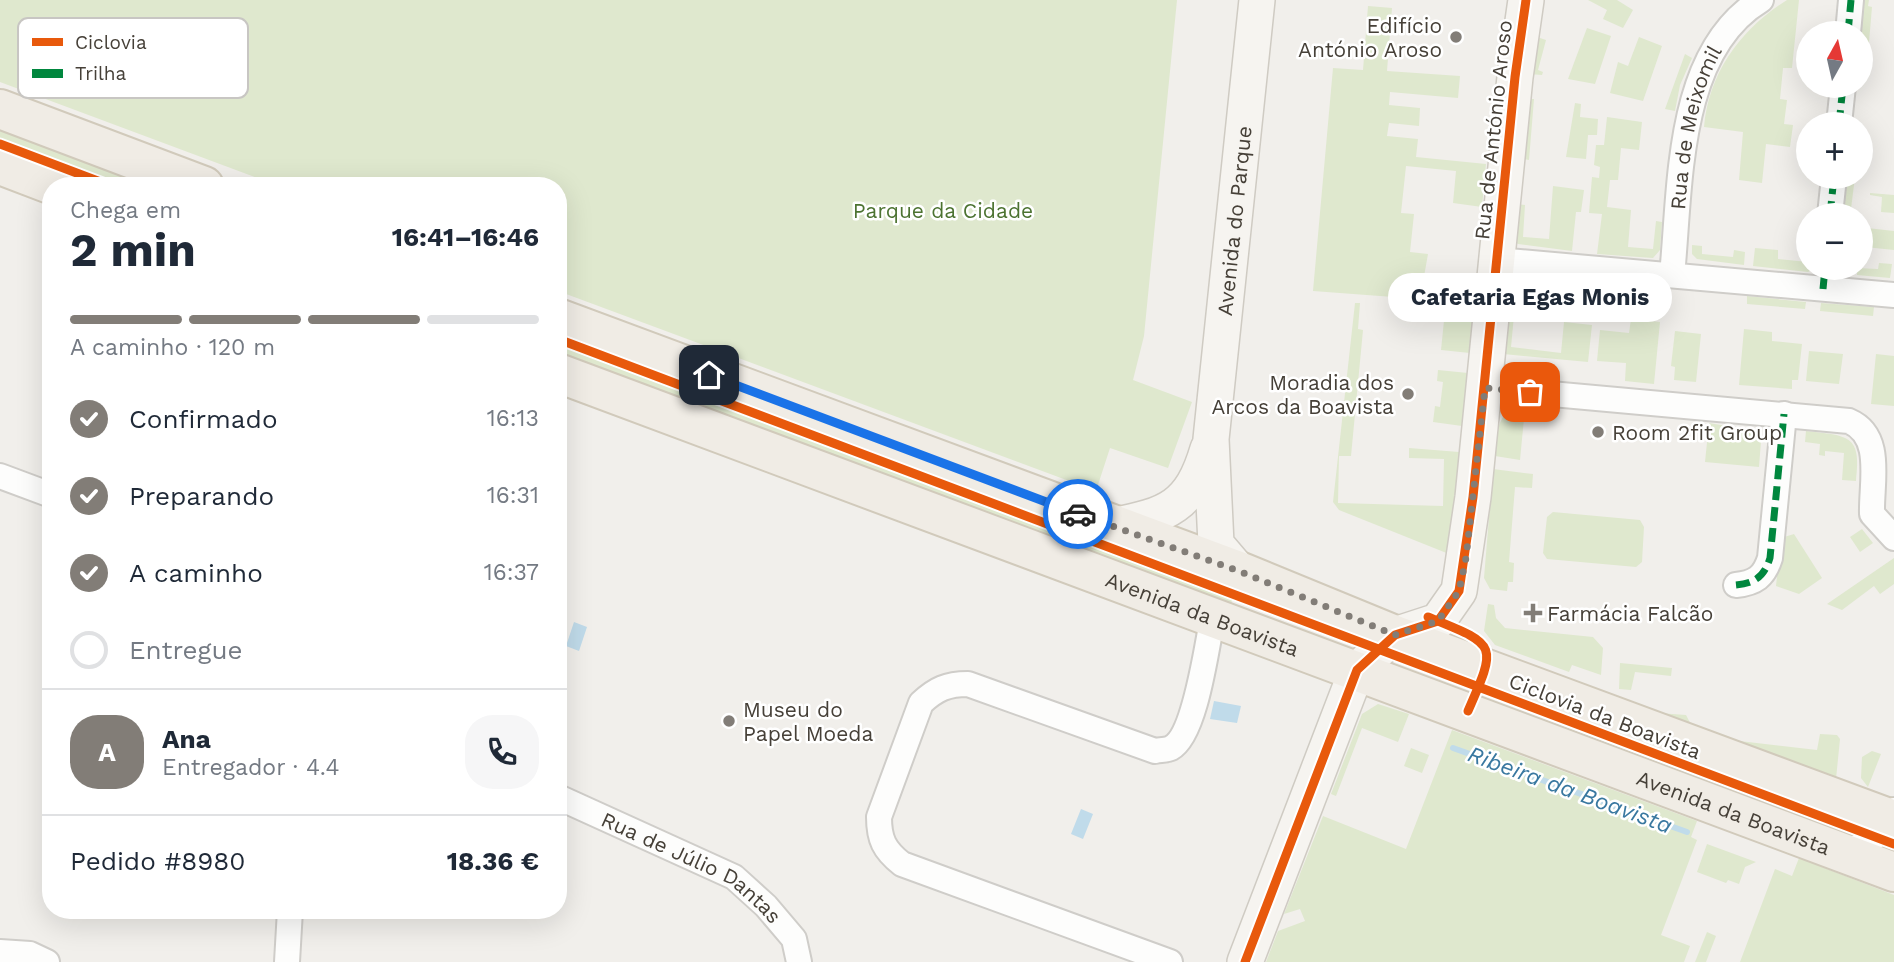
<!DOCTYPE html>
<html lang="pt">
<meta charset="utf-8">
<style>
body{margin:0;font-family:"Work Sans",sans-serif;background:#f6f6f7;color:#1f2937;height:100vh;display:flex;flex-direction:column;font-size:26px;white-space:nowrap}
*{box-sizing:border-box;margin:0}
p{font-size:23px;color:#747a83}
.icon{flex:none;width:38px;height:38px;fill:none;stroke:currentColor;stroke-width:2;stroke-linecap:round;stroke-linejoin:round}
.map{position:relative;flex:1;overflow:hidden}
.drawer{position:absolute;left:42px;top:177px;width:525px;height:742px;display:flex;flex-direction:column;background:#fff;border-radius:28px;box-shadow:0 7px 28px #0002}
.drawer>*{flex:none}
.needle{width:46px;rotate:8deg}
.fabs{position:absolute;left:1796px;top:21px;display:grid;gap:14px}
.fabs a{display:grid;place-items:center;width:77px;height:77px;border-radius:50%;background:#fff;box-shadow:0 7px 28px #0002;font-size:35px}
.pin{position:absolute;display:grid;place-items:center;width:60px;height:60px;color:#fff;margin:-30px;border-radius:14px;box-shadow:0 4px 10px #0006}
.courier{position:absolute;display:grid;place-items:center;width:70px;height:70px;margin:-35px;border:5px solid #1a73e8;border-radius:50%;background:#fff;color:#222;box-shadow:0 2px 9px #0007}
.bubble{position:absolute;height:49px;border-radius:24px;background:#fff;box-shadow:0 7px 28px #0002;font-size:23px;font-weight:700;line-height:49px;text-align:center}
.summary em{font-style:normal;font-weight:700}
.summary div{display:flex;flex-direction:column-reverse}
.summary{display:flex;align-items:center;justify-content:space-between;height:119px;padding:0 28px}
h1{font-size:46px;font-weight:700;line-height:52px}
.bar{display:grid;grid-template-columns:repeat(4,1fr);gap:10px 7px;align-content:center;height:84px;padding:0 28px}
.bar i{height:9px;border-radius:5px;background:#e0e1e3}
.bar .on{background:#827d77}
.bar p{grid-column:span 4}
.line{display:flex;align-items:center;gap:18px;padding:0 28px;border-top:2px solid #e0e1e3}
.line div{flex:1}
.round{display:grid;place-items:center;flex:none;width:74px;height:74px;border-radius:28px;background:#f6f6f7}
ol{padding:0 28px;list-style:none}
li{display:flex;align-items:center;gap:21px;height:77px}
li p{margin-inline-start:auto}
li .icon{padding:7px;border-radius:50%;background:#827d77;color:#fff;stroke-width:4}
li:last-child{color:#747a83}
li i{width:38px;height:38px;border:4px solid #e0e1e3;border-radius:50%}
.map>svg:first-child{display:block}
.green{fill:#dfe8ce}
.water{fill:#c0dbea}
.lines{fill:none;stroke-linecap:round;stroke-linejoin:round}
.stream{stroke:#c0dbea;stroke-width:6}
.street-casing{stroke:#cfcdc9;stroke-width:28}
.secondary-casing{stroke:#cfcbc3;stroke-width:38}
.primary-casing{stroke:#d1cabb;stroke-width:42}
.street{stroke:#fdfdfc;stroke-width:24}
.secondary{stroke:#f6f4f0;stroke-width:35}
.primary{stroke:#f0ece5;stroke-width:38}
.quiet{stroke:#00873e;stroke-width:7;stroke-dasharray:14 7;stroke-linecap:butt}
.cycleway-casing{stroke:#fff;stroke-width:13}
.cycleway{stroke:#e8590c;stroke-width:9}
.done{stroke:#827d77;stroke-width:7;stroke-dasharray:0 12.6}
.route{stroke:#1a73e8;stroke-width:9}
.poi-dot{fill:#827d77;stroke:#fff;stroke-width:2.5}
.labels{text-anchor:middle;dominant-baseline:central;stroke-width:5;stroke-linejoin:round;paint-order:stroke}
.poi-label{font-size:21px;fill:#464038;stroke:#fff;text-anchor:start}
.street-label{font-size:21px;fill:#464038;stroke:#fff}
.park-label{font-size:21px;fill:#4c7331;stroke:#fff}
.water-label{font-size:23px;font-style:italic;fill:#3978a0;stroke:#fff}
.key{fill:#fff;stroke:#c8c6c3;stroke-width:2}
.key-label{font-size:19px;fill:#464038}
</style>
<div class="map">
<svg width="1894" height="962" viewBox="0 0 1894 962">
<rect width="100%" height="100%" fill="#f1efeb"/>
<g class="green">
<polygon points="0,0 1177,0 1144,336 1133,380 1192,402 1168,468 1110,448 1096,491 558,291 558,186 276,185 0,82"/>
<polygon points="1588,0 1617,0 1633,10 1623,28 1603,19 1607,10"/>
<path d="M1787 0H1799L1792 68H1783L1780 99 1787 100 1784 124 1793 125 1790 147 1766 144 1762 183 1739 180 1743 132 1704 127C1709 72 1741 29 1787 0Z"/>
<polygon points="1859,0 1869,0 1868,6 1872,7 1868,54 1863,53 1860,86"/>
<polygon points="1368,6 1392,8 1387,71 1460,76 1458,98 1390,92 1389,105 1420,108 1419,126 1389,123 1387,136 1418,139 1416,157 1486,164 1482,207 1453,203 1456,171 1406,166 1401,213 1414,214 1410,252 1428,254 1420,299 1313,291 1333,68 1363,70"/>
<polygon points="1587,28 1611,36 1595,84 1568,79"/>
<polygon points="1534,36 1546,40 1538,70 1543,72 1542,75 1529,74"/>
<polygon points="1639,37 1662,46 1643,101 1610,93 1618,62 1628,66"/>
<polygon points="1685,54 1692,58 1680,85 1675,111 1665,109"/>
<polygon points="1526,99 1534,99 1529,160 1520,158"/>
<polygon points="1575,103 1581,104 1580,117 1598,119 1597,135 1588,135 1586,159 1566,157"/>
<polygon points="1607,117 1642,122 1639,150 1621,148 1618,180 1610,180 1607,207 1631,210 1628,247 1653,249 1656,221 1662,222 1660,250 1653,258 1597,254 1602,214 1589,213 1592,177 1599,178 1600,167 1594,165 1596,145 1604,145"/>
<polygon points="0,123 169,185 125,185 0,139"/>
<polygon points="1842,177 1855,177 1851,209 1839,208"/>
<polygon points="1553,186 1584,190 1581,212 1576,212 1572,251 1518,244 1515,242 1516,204 1525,205 1523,237 1549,239"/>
<polygon points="1870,193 1894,195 1894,213 1881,212 1882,197 1870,195"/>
<polygon points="1867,228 1894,231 1894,250 1865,247"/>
<polygon points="1692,245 1702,246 1702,254 1733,257 1734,250 1745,252 1744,265 1697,259 1692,254"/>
<polygon points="1755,248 1778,250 1778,259 1808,262 1808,268 1815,268 1808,272 1753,266"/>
<polygon points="1879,263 1892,264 1890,278 1857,275 1857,268 1878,269"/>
<polygon points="1520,276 1583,282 1580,312 1575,311 1577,285 1561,283 1560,288 1517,284 1511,347 1561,353 1564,322 1592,325 1588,362 1503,354 1512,282"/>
<polygon points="1747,296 1806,302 1805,309 1747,304"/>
<polygon points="1355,303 1360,303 1358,329 1363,330 1351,456 1339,456 1338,503 1443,506 1444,459 1409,458 1409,448 1459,452 1449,554 1339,510 1333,502"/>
<polygon points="1821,303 1874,307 1873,316 1820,311"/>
<polygon points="1445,311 1474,314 1470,353 1441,350"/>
<polygon points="1631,319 1660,322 1654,384 1625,381 1626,363 1597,361 1600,330 1629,333"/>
<polygon points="1744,329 1772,332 1772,341 1802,344 1798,380 1792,380 1792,389 1739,385"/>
<polygon points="1675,331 1701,334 1696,382 1674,380 1675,367 1671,366"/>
<polygon points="558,345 1233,598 1228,612 558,360"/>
<polygon points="1809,351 1843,354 1839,384 1806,381"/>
<polygon points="1876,354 1894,356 1894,406 1871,404"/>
<polygon points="1438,370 1468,373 1462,426 1433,422 1435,406 1440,407 1443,382 1437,381"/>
<path d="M1521 406 1525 408 1520 460 1495 456C1495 437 1497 410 1521 406Z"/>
<polygon points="1709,423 1756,431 1761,441 1759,467 1705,462"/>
<path d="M1806 431C1848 436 1862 434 1856 481L1842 480 1844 453 1825 451V456L1819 455 1820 444 1805 442Z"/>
<polygon points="1493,469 1533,474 1532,488 1515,487 1509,562 1514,563 1513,582 1508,582 1507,591 1490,589 1484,578"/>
<polygon points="1553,512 1640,520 1644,527 1642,562 1636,567 1547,559 1543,553 1547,517"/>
<polygon points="1862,529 1873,543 1860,552 1850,537"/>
<polygon points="1794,534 1822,578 1799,594 1776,586 1781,538"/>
<polygon points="1894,558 1894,584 1880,594 1874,586 1842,610 1827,604"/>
<polygon points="1488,604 1494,605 1496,618 1505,628 1593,637 1603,648 1601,675 1572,665 1569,672 1495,645 1484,631"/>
<polygon points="1620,663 1672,668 1671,676 1635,672 1631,690 1619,689"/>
<polygon points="1378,704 1409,714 1398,742 1362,728 1336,796 1331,794 1362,714"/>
<polygon points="1617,710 1686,715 1697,736 1817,750 1820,734 1837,735 1840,739 1835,789"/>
<polygon points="1452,730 1697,821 1691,837 1697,840 1661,935 1690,946 1684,962 1266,962 1278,931 1305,921 1300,909 1284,914 1323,816 1406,849"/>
<polygon points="1411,748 1429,755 1422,773 1404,766"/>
<polygon points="1872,751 1881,754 1868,787 1861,778 1862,757"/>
<polygon points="1707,844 1756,862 1745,867 1739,884 1728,880 1726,883 1697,872"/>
<polygon points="1799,858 1894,895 1894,962 1740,962 1775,869 1792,876"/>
<polygon points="1707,932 1716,936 1706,962 1695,962"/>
</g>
<g class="water">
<polygon points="574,622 587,627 579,651 566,646"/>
<polygon points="1214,701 1241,706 1237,723 1210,719"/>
<polygon points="1081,809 1093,814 1083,839 1071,834"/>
</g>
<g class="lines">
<polyline class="stream" points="1453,748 1687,832"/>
<g class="street-casing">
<g id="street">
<polyline points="1848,33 1851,0"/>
<polyline points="1839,124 1843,86"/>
<polyline points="1830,215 1834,177"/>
<polyline points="1497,260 1894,295"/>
<path id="s1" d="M1672 275C1681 187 1675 52 1761 0"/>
<path d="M1485 388 1849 421C1884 436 1871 482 1872 514L1894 538"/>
<polyline points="0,476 51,495"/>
<path d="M1736 585C1755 583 1764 577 1770 558L1784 414"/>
<path id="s2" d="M558 797 734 877 766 906 794 939 799 962"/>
<path d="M1847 854C1869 836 1882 843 1894 810"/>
<polyline points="0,952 30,954 47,962"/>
<polyline points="287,962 290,910"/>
<path d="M1170 962 902 864C884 850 879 839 879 817L921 703C936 689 947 684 968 684L1155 751C1159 750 1167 750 1171 748 1196 735 1207 643 1213 616"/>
</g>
</g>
<g class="secondary-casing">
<g id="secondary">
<path d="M1112 526C1168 515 1191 507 1208 449"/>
<path id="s3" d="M1239 571 1216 544 1211 439 1257 0"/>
<polyline points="1245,962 1357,670 1395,635 1438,621 1459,591 1473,497 1515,77 1526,0"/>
</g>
</g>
<g class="primary-casing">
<g id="primary">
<polyline points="0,109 204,186"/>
<polyline points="0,165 55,186"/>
<polyline points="558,318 1239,571 1395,635 1894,820"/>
<path id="s4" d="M558 373 1894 872"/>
</g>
</g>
<use href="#street" class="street"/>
<use href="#secondary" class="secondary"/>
<use href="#primary" class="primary"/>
<g class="quiet">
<polyline points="1848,33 1851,0"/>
<polyline points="1839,124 1843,86"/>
<polyline points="1830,215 1834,177"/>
<polyline points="1823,289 1825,268"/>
<path d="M1736 585C1755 583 1764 577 1770 558L1784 414"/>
</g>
<g class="cycleway-casing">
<g id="cycleway">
<polyline points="0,144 111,186"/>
<polyline points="558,339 1894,844"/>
<path d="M1428 617C1497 645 1498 643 1468 711"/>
<polyline points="1245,962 1357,670 1395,635 1438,621 1459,591 1473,497 1515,77 1526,0"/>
</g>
</g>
<use href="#cycleway" class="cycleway"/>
</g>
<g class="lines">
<polyline class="done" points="1078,514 1239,571 1395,635 1438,621 1459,591 1466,558 1485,388 1530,392"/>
<polyline class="route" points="709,375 1078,514"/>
</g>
<g class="poi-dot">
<circle cx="1456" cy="37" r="7"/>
<circle cx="1408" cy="394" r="7"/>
<circle cx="1598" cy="432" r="7"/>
<path d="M1529.5 602.5h7v7h7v7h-7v7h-7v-7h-7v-7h7z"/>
<circle cx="729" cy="721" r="7"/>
</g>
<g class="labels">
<g class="poi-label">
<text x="1442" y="25" text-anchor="end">Edifício<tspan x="1442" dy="24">António Aroso</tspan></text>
<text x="1394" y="382" text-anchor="end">Moradia dos<tspan x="1394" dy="24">Arcos da Boavista</tspan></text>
<text x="1612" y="432">Room 2fit Group</text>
<text x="1547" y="613">Farmácia Falcão</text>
<text x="743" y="709">Museu do<tspan x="743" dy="24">Papel Moeda</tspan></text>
</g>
<g class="street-label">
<text stroke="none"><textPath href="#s1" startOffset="150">Rua de Meixomil</textPath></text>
<text transform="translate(1493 130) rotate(-84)">Rua de António Aroso</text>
<text stroke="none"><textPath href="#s3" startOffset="360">Avenida do Parque</textPath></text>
<text stroke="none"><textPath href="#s4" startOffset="688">Avenida da Boavista</textPath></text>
<text transform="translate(1605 716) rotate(21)">Ciclovia da Boavista</text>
<text stroke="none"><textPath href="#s4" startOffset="1255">Avenida da Boavista</textPath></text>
<text stroke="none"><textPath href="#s2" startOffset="152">Rua de Júlio Dantas</textPath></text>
</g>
<g class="park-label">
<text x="943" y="210">Parque da Cidade</text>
</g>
<g class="water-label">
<text transform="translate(1570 790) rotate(20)">Ribeira da Boavista</text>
</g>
</g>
<rect x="18" y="18" width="230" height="80" rx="10" class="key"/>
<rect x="32" y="38" width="31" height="8" fill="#e8590c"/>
<rect x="32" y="69" width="31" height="9" fill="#00873e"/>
<g class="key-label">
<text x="75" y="49">Ciclovia</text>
<text x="75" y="80">Trilha</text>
</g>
</svg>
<div class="fabs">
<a><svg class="needle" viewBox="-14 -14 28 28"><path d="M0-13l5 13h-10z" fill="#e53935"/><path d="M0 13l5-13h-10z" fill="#747a83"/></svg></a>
<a>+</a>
<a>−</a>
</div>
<div class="pin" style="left:1530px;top:392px;background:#ea580c"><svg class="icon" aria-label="bag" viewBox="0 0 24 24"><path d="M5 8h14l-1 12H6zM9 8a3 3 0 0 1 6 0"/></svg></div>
<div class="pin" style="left:709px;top:375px;background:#1f2937"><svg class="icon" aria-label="home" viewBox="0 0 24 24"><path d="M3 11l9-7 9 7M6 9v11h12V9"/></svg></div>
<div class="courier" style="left:1078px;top:514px"><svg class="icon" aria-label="car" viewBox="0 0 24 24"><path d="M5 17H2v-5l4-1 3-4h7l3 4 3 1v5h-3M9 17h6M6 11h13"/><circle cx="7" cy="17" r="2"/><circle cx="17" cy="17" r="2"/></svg></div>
<div class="bubble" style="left:1388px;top:273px;width:284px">Cafetaria Egas Monis</div>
<section class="drawer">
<div class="summary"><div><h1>2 min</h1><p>Chega em</p></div><em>16:41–16:46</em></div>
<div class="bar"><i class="on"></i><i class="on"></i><i class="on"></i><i></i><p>A caminho · 120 m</p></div>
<ol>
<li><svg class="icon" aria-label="check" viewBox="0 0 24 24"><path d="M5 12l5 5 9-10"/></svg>Confirmado<p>16:13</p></li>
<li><svg class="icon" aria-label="check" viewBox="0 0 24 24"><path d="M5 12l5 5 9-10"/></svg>Preparando<p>16:31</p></li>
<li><svg class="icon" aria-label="check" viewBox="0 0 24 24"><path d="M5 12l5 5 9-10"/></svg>A caminho<p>16:37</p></li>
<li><i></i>Entregue</li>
</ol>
<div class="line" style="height:126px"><b class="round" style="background:#827d77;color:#fff">A</b><div><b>Ana</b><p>Entregador · 4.4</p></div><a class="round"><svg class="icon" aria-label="phone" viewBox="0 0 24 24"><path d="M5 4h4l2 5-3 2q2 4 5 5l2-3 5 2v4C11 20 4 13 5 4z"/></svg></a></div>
<div class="line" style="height:91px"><div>Pedido #8980</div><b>18.36 €</b></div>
</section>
</div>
